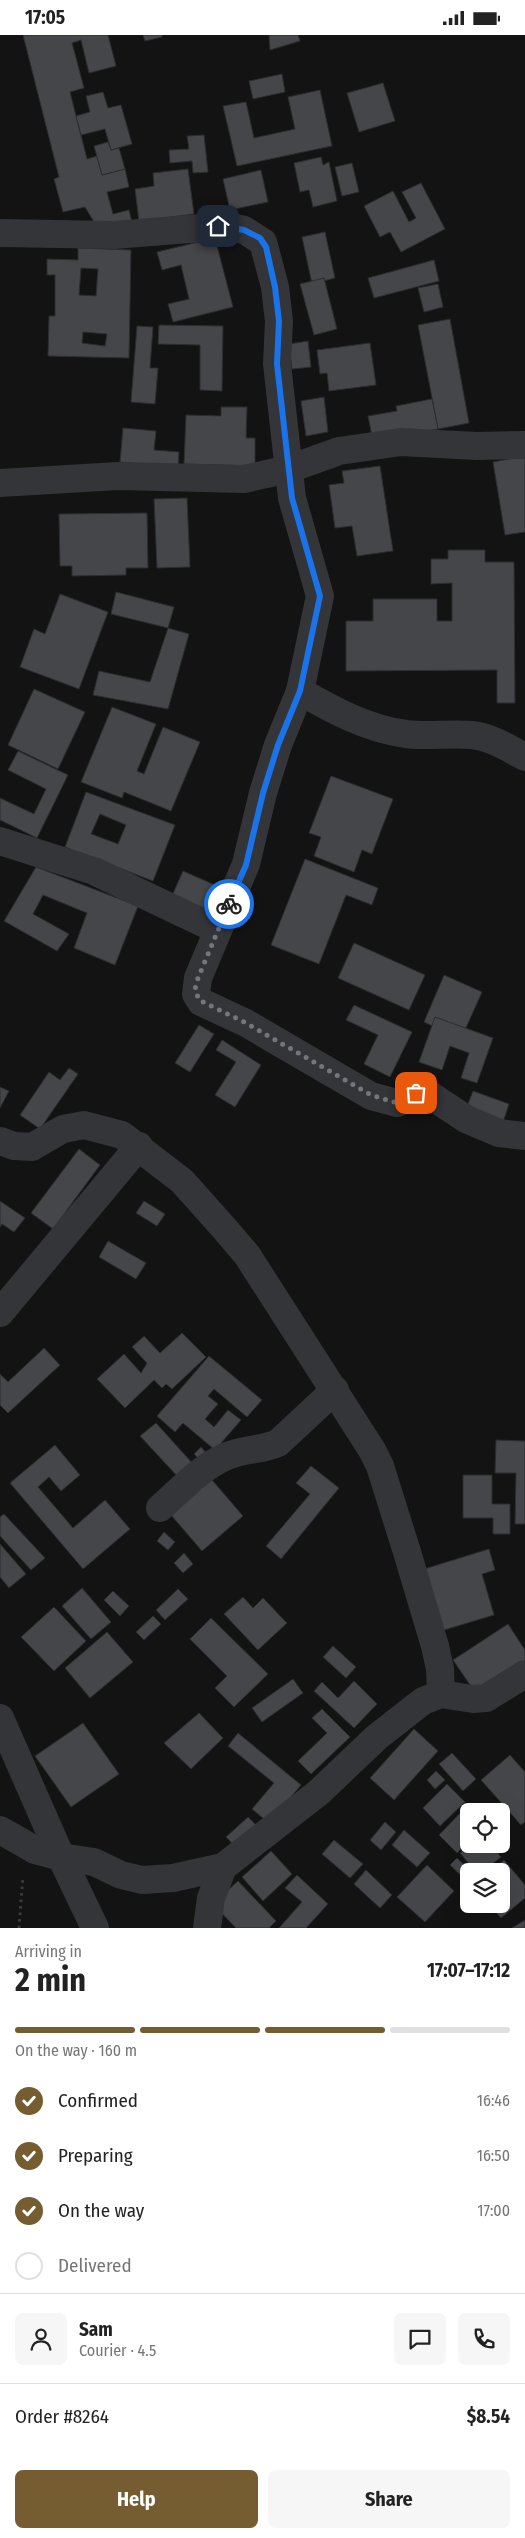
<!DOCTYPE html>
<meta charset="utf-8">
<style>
body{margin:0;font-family:"Fira Sans Condensed",sans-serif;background:#f6f6f6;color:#222;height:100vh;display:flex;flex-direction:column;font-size:19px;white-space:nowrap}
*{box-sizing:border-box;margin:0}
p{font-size:16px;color:#767676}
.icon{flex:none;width:28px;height:28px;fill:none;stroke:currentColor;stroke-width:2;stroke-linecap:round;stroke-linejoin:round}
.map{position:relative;height:1893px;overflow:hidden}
.panel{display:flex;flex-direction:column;background:#fff;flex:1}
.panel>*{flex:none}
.fabs{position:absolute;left:460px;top:1768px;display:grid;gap:10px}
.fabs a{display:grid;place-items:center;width:50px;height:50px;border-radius:8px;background:#fff;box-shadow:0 5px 20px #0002;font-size:25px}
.pin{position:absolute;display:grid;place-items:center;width:42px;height:42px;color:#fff;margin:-21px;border-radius:10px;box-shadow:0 2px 8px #0006}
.courier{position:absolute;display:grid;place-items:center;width:50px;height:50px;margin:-25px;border:4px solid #1a73e8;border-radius:50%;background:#fff;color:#222;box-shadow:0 1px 6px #0007}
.overview em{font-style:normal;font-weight:700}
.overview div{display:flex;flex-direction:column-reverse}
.overview{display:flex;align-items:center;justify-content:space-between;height:85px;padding:0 15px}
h1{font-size:32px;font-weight:700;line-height:38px}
.bar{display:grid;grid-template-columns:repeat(4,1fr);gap:8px 5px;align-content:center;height:60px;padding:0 15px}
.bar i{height:6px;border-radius:4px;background:#e0e0e0}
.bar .on{background:#755c31}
.bar p{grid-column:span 4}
.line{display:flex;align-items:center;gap:12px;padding:0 15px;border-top:1px solid #e0e0e0}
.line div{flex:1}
.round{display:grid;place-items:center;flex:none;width:52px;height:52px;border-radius:8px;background:#f6f6f6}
ol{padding:0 15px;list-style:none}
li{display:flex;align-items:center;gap:15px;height:55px}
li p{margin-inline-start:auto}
li .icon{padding:5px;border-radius:50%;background:#755c31;color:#fff;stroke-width:4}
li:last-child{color:#767676}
li i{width:28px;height:28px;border:2px solid #e0e0e0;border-radius:50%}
.action{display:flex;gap:10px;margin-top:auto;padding:10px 15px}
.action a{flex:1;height:58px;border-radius:8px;background:#755c31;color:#fff;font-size:20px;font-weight:700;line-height:58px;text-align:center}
.action a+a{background:#f6f6f6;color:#222}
.status{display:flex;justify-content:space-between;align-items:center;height:35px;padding:0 25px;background:#fff;direction:ltr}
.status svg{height:14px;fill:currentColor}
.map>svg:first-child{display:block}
.building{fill:#454649;stroke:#2d2d30;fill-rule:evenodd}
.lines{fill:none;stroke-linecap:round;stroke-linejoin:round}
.path{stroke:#3b3c40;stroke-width:3;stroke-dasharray:2.5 4;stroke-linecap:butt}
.minor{stroke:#343539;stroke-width:28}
.done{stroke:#73767b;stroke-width:5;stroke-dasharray:0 9}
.route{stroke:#1a73e8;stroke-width:6}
</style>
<div class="status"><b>17:05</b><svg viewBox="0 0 49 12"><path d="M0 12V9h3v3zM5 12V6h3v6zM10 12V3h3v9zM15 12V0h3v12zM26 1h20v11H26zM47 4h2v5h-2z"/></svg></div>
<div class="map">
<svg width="525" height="1893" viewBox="0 0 525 1893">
<rect width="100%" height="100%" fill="#131314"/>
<g class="building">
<polygon points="23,0 108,0 116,31 89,38 81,5 72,8 84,53 70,57 87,124 97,121 102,140 125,134 129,152 107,157 113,179 129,175 132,187 94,187 85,172 63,177 54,144 59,142"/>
<polygon points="143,0 162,0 162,2 145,6"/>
<polygon points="269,0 298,0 300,6 270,15"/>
<polygon points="282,39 285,57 253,64 249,46"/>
<polygon points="383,48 395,86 359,97 347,58"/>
<polygon points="320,55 332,111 237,131 223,71 246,67 254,103 295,94 288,62"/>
<polygon points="103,57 108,73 121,70 132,109 111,115 105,94 81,100 76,81 90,77 86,61"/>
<polygon points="204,100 208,137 193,138 192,126 170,128 169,115 189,114 187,101"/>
<polygon points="108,107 111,115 119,113 125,134 102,140 94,111"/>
<polygon points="321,122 323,130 329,127 337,166 313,172 309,155 300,157 294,128"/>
<polygon points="352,128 359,157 342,161 335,132"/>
<polygon points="188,134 194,179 139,186 135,154 154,151 153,138"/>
<polygon points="261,135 268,167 230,175 223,144"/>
<polygon points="421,148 445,194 401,217 390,197 380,202 364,171 393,156 409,187 416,183 402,157"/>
<polygon points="325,197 335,243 312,249 302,202"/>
<polygon points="215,203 233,272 173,287 168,269 189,264 181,230 162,235 157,217"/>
<path d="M78 213 131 215 129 323 48 321 49 281H55V240H47V224L78 225ZM81 233 98 234 96 261 79 260ZM83 297 107 299 105 311 82 308Z"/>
<polygon points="434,225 439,246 374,263 368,243"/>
<polygon points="324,243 337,294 314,300 300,249"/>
<polygon points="438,249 443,272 424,277 418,253"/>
<polygon points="450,284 469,388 438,394 418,290"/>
<polygon points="159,290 223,291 222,356 200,355 200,310 158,309"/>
<polygon points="137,291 153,292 150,333 158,333 155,369 131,367"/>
<polygon points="308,306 311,332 292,334 289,309"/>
<polygon points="370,308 376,350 329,356 327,338 320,339 317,315"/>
<polygon points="324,362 328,397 306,401 301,366"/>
<polygon points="432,364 438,394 373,406 368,381 397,376 396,371"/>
<polygon points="221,372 247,372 246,403 255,403 255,431 184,429 186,380 221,381"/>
<polygon points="123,393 156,396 154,415 179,417 178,432 120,427"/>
<polygon points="525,421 525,497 505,500 493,427"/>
<polygon points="380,431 393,516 357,521 352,491 335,493 329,450 344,448 342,436"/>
<polygon points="187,463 190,532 157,533 154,464"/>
<polygon points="147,478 148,533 126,533 126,540 72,541 72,531 60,531 59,479"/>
<polygon points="448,515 485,515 485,527 514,527 515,668 497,668 497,635 346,636 346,586 373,586 373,564 437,564 437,586 452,586 452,548 431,549 431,524 448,524"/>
<polygon points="116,557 174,572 168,593 111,579"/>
<polygon points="60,559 108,577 79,654 20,632 34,594 45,599"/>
<polygon points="168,593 189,599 168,674 93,660 99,636 150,647"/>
<polygon points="34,654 85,677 58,734 8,710"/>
<polygon points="112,672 156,689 137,736 144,739 163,692 200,707 171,776 124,757 122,763 81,747"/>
<polygon points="18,716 68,740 37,803 0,785 0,763 34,779 46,754 8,735"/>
<polygon points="331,741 393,764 372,819 362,815 354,837 314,821 321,802 309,798"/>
<path d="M86 757 175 790 153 846 65 812ZM100 779 126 790 118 809 91 799Z"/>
<polygon points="305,824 378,853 372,870 346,860 319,929 271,910"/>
<polygon points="36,832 138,871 115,930 74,913 87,878 43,860 33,879 69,899 57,916 4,886"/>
<polygon points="183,836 224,854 213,881 171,863"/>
<polygon points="354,908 425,940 409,975 338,943"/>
<polygon points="444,940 482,957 461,1004 424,987"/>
<polygon points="354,970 412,997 390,1042 364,1029 378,1000 346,985"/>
<polygon points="435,982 493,1003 477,1048 461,1043 469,1018 450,1011 442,1035 419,1027"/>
<polygon points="199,990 214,999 190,1037 175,1028"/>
<polygon points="222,1005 261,1030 235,1072 215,1060 236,1027 216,1015"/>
<polygon points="69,1033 78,1039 40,1094 20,1080 49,1037 60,1045"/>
<polygon points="0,1052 9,1056 0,1073"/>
<polygon points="473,1056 509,1069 502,1090 465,1077"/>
<polygon points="79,1114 100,1130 53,1194 31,1178"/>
<polygon points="0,1166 25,1183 14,1197 2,1189 0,1192"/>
<polygon points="144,1166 165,1179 157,1191 136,1178"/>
<polygon points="108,1206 146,1228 136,1244 99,1222"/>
<polygon points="182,1298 206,1322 172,1354 166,1349 162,1353 154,1345 125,1373 97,1344 124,1319 141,1338 147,1328 132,1312 144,1301 160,1318"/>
<polygon points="44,1313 60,1330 8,1378 0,1370 0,1339 8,1347"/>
<polygon points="209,1321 262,1365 247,1382 214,1354 208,1361 218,1369 205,1384 214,1392 228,1375 241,1385 215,1415 183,1388 175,1397 157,1381"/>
<polygon points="156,1388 194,1430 179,1443 140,1401"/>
<polygon points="496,1405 525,1406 525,1489 515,1489 516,1438 495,1438"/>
<polygon points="55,1410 80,1440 61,1456 49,1442 38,1452 73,1493 105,1465 130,1494 83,1534 10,1448"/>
<polygon points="201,1412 208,1420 201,1426 194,1419"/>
<polygon points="311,1431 339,1453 281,1524 266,1511 310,1459 296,1448"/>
<polygon points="206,1438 243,1481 202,1516 165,1473"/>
<polygon points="463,1440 492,1440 492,1469 510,1469 510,1499 493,1499 493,1483 463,1483"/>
<polygon points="4,1479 45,1523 31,1535 0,1501 0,1482"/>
<polygon points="164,1497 175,1507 168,1515 157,1506"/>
<polygon points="0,1509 26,1539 9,1553 0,1542"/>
<polygon points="489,1514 495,1535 482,1539 494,1580 444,1595 421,1535"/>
<polygon points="184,1518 193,1529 183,1538 174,1528"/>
<polygon points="82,1553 111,1587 91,1604 62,1571"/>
<polygon points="178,1554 188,1564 165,1585 156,1575"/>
<polygon points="113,1556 129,1571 120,1581 104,1565"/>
<polygon points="243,1562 253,1573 263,1563 287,1588 258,1615 224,1579"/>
<polygon points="54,1572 86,1606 54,1636 21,1602"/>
<polygon points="153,1581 161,1589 144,1605 136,1597"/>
<polygon points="211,1583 268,1639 234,1672 215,1653 227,1641 190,1604"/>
<polygon points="508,1589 525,1615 525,1629 477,1660 453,1625"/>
<polygon points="107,1597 133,1627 90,1663 65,1633"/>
<polygon points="333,1611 356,1632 346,1643 323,1622"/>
<polygon points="293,1644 303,1658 262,1687 252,1673"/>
<polygon points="354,1646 377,1669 354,1693 314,1656 322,1647 338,1663"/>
<polygon points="322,1674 350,1702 311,1739 298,1726 327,1698 312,1683"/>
<polygon points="199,1678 223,1703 191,1734 164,1708"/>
<polygon points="83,1688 119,1739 71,1772 35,1721"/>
<polygon points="414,1694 438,1716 394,1765 370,1743"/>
<polygon points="238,1698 301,1750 269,1788 252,1774 274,1748 228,1711"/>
<polygon points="452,1718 476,1744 463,1756 439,1729"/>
<polygon points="510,1720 525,1737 525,1787 521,1790 481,1745"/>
<polygon points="436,1736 445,1745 435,1754 427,1745"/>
<polygon points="447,1749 465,1767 440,1791 423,1773"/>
<polygon points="466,1772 470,1776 469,1807 457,1818 439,1800"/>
<polygon points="248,1782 260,1794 238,1814 226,1802"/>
<polygon points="385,1787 396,1797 381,1815 370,1805"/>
<polygon points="404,1795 430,1818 417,1832 392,1810"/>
<polygon points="334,1805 363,1829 350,1843 322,1819"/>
<polygon points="472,1809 490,1809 501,1822 483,1836 475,1836 460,1818"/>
<polygon points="271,1816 292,1839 263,1866 242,1842"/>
<polygon points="457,1823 471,1836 469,1836 469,1848 450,1830"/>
<polygon points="504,1825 525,1850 525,1863 501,1883 489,1869 501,1869 501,1836 491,1836"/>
<polygon points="427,1830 454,1856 425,1887 397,1862"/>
<polygon points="366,1835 392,1860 380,1873 354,1849"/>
<polygon points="297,1840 328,1869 306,1893 279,1893 302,1867 285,1853"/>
<polygon points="238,1846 276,1886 269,1893 236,1893 213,1869"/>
<polygon points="525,1885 525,1893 512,1893"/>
</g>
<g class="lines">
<polyline class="path" points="19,1893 23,1841"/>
<g class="minor">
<polyline points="0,198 114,200 227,191 244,195 263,207 275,252 279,286 277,329 292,463 320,561 300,656 278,710 263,758 246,829 198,943 196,959 201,967 246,988 371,1061 397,1068 416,1058 430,1060 466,1084 499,1098 525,1101"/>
<polyline points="0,448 118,441 244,444 289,434 339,416 401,407 476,411 525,410"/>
<path d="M300 656C332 675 368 694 406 699 428 702 450 698 472 700 491 702 508 713 525 722"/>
<polyline points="0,806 94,836 218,895"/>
<polyline points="0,1106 14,1111 32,1112 63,1094 84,1090 122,1100 182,1146 224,1193 247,1220 372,1415 380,1431 407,1517 435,1611 440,1634 441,1659"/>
<polyline points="0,1278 139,1111"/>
<path d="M160 1473C182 1454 206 1426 236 1418 250 1414 265 1414 278 1408L335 1355"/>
<polyline points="0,1683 61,1822 95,1893"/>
<polyline points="0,1795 35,1815 61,1822 94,1827 121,1840 142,1845 173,1843 223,1832 318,1758 377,1702 423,1666 441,1659 473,1664 486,1663 525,1639"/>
<polyline points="207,1893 211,1863 223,1832"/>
</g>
</g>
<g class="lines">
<polyline class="done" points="229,869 198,943 195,954 199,965 246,988 371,1060 397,1068 416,1058"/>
<polyline class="route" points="218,191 244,195 260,203 266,212 275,252 279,286 277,329 292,463 320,561 300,656 278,710 263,758 246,830 229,869"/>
</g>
</svg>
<div class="fabs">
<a><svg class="icon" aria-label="locate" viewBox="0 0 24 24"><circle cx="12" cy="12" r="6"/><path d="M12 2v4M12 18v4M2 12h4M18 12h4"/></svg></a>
<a><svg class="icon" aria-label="layers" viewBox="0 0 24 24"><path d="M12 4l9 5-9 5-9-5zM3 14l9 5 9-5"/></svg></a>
</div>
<div class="pin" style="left:416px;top:1058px;background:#ea580c"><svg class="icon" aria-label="bag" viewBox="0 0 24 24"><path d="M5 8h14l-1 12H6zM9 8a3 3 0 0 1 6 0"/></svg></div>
<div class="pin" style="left:218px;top:191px;background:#1f2937"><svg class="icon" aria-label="home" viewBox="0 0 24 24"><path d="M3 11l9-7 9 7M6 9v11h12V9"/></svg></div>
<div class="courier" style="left:229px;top:869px"><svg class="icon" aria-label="bike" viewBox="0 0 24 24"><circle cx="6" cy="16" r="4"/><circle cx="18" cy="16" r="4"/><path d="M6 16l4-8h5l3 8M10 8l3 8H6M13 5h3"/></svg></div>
</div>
<section class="panel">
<div class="overview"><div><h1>2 min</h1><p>Arriving in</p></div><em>17:07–17:12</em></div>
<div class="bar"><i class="on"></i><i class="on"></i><i class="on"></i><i></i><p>On the way · 160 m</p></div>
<ol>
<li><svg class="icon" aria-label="check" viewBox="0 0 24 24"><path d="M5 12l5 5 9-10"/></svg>Confirmed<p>16:46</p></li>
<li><svg class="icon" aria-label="check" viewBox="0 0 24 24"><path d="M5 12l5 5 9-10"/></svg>Preparing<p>16:50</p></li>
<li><svg class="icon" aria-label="check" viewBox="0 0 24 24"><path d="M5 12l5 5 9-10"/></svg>On the way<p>17:00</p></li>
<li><i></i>Delivered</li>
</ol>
<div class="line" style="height:90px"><a class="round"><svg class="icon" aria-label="person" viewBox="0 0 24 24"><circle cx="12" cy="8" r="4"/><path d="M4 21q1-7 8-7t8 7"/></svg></a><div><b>Sam</b><p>Courier · 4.5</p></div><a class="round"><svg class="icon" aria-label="chat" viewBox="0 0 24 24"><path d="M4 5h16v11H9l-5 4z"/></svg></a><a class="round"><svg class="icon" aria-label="phone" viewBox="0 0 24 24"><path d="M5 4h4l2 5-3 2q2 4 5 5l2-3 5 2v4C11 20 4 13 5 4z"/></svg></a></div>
<div class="line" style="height:65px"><div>Order #8264</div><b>$8.54</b></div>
<div class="action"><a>Help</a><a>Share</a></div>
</section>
